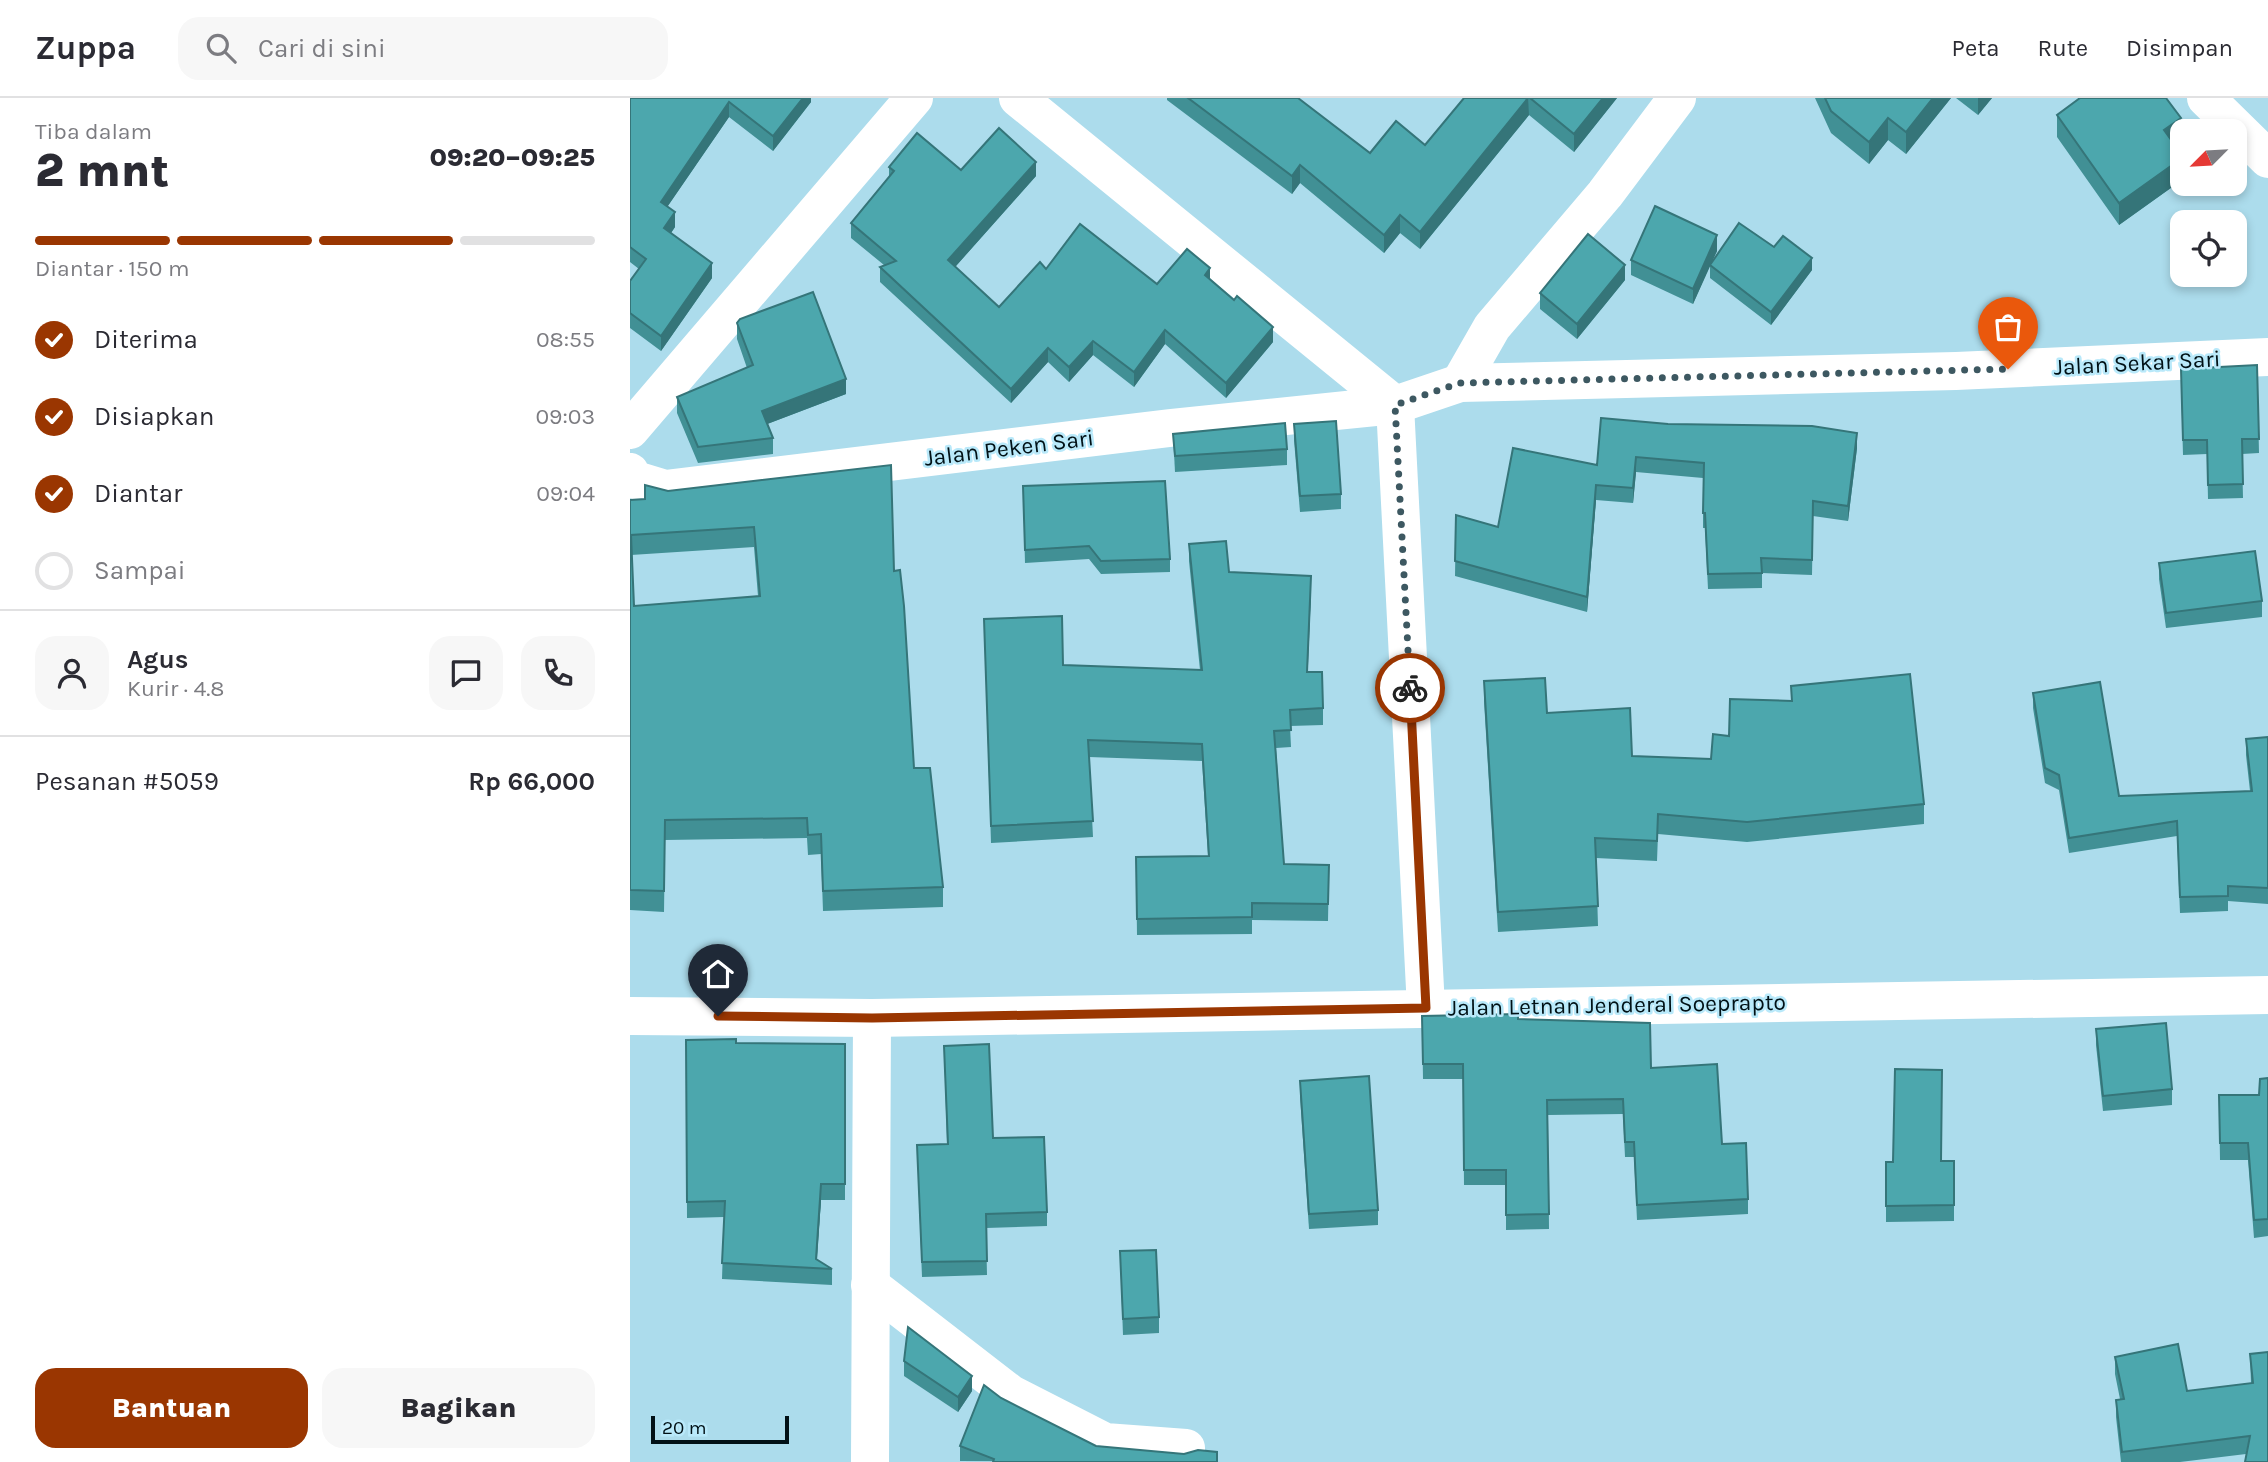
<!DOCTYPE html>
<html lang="id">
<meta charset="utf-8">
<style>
body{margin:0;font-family:Karla,sans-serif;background:#f7f7f7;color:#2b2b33;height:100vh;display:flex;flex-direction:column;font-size:26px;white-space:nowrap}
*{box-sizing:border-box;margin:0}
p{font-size:23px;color:#7c7c81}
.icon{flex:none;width:38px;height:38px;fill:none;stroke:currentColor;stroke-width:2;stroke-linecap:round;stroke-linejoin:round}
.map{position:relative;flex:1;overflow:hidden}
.drawer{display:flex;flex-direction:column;background:#fff;width:630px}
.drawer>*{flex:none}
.needle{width:46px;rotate:246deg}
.fabs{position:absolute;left:1540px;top:21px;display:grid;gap:14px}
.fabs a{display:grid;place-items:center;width:77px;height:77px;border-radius:14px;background:#fff;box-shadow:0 4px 10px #0003;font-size:35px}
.scale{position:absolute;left:21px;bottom:18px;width:138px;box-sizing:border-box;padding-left:7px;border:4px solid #011116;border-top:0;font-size:19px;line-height:24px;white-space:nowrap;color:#011116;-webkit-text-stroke:5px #b9e9fa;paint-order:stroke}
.pin{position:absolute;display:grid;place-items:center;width:60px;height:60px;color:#fff;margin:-72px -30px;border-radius:50% 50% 50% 0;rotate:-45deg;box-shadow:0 0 7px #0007}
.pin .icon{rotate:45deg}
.courier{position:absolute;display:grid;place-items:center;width:70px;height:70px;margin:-35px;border:5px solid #9a3601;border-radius:50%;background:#fff;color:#222;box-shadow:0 2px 9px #0007}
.overview em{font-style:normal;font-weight:800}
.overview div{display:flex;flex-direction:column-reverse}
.overview{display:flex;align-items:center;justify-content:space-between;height:119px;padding:0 35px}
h1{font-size:46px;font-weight:800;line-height:52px}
.bar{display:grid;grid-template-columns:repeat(4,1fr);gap:10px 7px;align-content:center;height:84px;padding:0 35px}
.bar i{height:9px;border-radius:5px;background:#e1e1e2}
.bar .selected{background:#9a3601}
.bar p{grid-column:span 4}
.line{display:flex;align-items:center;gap:18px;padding:0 35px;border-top:2px solid #e1e1e2}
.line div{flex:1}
.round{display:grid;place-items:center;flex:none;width:74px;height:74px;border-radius:21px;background:#f7f7f7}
ol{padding:0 35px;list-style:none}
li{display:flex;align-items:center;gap:21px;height:77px}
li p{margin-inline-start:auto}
li .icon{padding:7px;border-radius:50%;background:#9a3601;color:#fff;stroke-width:4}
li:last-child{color:#7c7c81}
li i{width:38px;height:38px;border:4px solid #e1e1e2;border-radius:50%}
.action{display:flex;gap:14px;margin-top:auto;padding:14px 35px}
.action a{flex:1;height:80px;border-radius:21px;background:#9a3601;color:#fff;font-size:28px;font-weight:800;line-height:80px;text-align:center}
.action a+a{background:#f7f7f7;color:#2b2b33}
header{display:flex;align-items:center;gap:42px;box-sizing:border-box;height:98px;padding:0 35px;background:#fff;border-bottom:2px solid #e1e1e2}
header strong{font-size:33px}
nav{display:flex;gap:38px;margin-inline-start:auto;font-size:24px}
.search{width:490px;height:63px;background:#f7f7f7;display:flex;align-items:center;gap:18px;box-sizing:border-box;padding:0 24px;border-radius:21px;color:#7c7c81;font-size:26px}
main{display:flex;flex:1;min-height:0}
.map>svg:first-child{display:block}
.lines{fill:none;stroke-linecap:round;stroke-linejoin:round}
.minor{stroke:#fff;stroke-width:38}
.wall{fill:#419095;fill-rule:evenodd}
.shaded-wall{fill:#357579}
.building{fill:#4ca7ad;stroke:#357579;stroke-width:2;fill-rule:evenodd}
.done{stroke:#3d5861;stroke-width:7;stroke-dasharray:0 12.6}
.route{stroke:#9a3601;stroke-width:9}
.labels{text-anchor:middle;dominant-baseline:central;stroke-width:5;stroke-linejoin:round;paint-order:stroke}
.street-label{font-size:23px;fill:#011116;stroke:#b9e9fa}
</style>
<header>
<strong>Zuppa</strong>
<div class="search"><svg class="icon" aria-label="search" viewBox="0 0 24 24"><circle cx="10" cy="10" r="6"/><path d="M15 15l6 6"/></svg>Cari di sini</div>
<nav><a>Peta</a><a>Rute</a><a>Disimpan</a></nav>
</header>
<main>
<section class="drawer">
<div class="overview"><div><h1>2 mnt</h1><p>Tiba dalam</p></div><em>09:20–09:25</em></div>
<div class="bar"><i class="selected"></i><i class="selected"></i><i class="selected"></i><i></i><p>Diantar · 150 m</p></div>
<ol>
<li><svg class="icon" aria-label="check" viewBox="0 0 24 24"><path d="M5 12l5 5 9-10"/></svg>Diterima<p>08:55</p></li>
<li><svg class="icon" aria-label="check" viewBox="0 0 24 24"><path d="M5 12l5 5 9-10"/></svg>Disiapkan<p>09:03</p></li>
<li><svg class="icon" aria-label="check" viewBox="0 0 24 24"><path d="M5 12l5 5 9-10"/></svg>Diantar<p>09:04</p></li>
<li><i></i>Sampai</li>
</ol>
<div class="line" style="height:126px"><a class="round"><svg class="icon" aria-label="person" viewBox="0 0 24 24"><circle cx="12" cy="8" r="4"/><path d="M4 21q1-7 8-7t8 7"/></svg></a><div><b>Agus</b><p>Kurir · 4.8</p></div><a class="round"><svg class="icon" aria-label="chat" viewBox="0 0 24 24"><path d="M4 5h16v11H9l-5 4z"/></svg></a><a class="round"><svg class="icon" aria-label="phone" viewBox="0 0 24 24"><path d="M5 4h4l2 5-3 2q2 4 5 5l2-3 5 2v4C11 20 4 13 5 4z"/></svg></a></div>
<div class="line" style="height:91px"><div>Pesanan #5059</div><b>Rp 66,000</b></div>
<div class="action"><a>Bantuan</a><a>Bagikan</a></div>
</section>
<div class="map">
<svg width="1638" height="1364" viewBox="0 0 1638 1364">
<rect width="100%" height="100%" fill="#acdcec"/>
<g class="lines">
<g class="minor">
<polyline points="388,0 765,307 796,910"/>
<polyline points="1576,0 1638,61"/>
<polyline points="830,285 862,229 975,96 1047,0"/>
<polyline points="0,332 284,0"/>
<polyline points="0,374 2,381 35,391 540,330 765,307 830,285 1326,273 1638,259"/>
<polyline points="0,918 242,920 1638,897"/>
<polyline points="240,1187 381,1296 475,1344 556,1350"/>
<polyline points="240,1364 242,920"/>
</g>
</g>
<g class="wall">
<polygon points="0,0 181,0 181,4 143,53 99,19 37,109 45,129 41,135 82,180 31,253 0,230 0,183 9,171 0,164"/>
<polygon points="537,0 668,0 740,55 795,47 834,0 987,0 944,54 899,17 790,151 770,135 754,155 670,85 662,96 537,2"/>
<polygon points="1185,0 1321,0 1276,56 1258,42 1239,66 1201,35"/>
<polygon points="1326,0 1362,0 1348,17"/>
<polygon points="1427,17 1551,42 1545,46 1552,57 1552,82 1489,127 1427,39"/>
<polygon points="259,69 331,72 406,78 325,169 369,209 416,171 527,186 580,181 643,244 596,300 535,246 504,289 463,257 439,284 418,264 381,305 250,184 250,169 254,167 221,140 221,125 259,79"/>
<polygon points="1144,149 1182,172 1141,227 1080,180 1080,167 1063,206 1001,177 1001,162 1087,153 1080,167"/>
<polygon points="995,182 947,241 910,211 910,195"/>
<polygon points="107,225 216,296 137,326 143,340 143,356 68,365 47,315 47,299 117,270 107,241"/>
<polygon points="1627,267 1629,355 1612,356 1613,400 1578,401 1577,356 1553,357 1551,285"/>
<polygon points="971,320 1227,350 1218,423 1183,418 1182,477 1132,475 1132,490 1078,491 1075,430 1073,430 1073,380 1006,374 1003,405 966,402 957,514 825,478 826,417 868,429 967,367"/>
<polygon points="664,326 711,396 711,411 670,414 664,342"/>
<polygon points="543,336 657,351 657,367 545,374"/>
<path d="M15 387 264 473 284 670 313 789V809L193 813 191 756 178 757 177 740 35 742 34 814 0 812V402L15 401ZM124 449 128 498 4 508 1 457Z"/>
<polygon points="393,388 540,461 540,474 471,476 459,461 395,465"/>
<polygon points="559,446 599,474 681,495 677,574 693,610 693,627 660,628 661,649 646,650 654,766 699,767 698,823 622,822 622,836 507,837 506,759 578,758 572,663 459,659 463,739 361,745 354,521 433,567 570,572 559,463"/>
<polygon points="1529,465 1632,503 1632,519 1536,530 1529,481"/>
<polygon points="854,583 1002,658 1081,661 1099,638 1161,603 1161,588 1294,706 1294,726 1117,744 1028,736 1027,763 966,760 968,828 868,834 854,603"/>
<polygon points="1403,595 1489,698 1620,693 1616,657 1616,641 1638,639 1638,806 1598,803 1598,813 1550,815 1547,738 1439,755 1429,692 1415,685 1403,610"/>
<polygon points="792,918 888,921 1021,970 1092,1046 1118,1101 1118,1116 1007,1122 1004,1059 995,1059 993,1016 918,1017 919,1131 876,1132 876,1087 834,1087 833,981 793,981"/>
<polygon points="1466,931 1542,991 1542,1007 1473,1013 1466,947"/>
<polygon points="56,942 106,945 215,946 215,1102 191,1102 187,1162 202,1171 202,1187 92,1181 94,1119 57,1120"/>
<polygon points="314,948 363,1040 417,1114 417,1128 356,1130 357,1177 292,1179 287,1047 317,1046"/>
<polygon points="1638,980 1638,1138 1624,1140 1618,1062 1590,1062 1589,997 1629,997"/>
<polygon points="670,983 748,1112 748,1127 679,1131 670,998"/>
<polygon points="1324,1063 1324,1123 1256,1124 1256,1064"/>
<polygon points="490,1153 529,1219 529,1235 493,1237"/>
<polygon points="1638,1254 1616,1356 1550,1364 1491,1364 1486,1319 1486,1302 1490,1301 1485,1276 1485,1259 1557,1293 1621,1285 1620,1256"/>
<polygon points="274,1263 342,1293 328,1314 274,1278"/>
<polygon points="371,1300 466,1348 587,1364 330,1363 330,1348"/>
</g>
<g class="shaded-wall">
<polygon points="173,0 181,0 181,4 143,53 143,38"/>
<polygon points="898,0 899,17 790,151 790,134"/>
<polygon points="973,0 987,0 944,54 944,36"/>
<polygon points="1303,0 1321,0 1276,56 1276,34"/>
<polygon points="1348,0 1362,0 1348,17"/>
<polygon points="99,4 99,19 31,118 31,104"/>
<polygon points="1258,20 1258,42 1239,66 1239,44"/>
<polygon points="1551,20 1551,42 1534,54 1534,32"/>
<polygon points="1552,60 1552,82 1489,127 1489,105"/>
<polygon points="406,64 406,78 318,177 318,162"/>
<polygon points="670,67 670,85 662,96 662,78"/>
<polygon points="45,114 45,129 34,145 34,130"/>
<polygon points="770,117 770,135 754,155 754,137"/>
<polygon points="1087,137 1087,153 1063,206 1063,191"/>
<polygon points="1182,160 1182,172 1141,227 1141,214"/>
<polygon points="82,165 82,180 31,253 31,238"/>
<polygon points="995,167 995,182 947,241 947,226"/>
<polygon points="580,170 580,185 575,177"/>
<polygon points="643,229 643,244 596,300 596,285"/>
<polygon points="535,232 535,246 504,289 504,274"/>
<polygon points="463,243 463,257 439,284 439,269"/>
<polygon points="418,250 418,264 381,305 381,291"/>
<polygon points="216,281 216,296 132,328 132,313"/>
<polygon points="1227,335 1227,350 1218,423 1218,408"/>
<polygon points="1006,359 1006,374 1003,405 1003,390"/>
<polygon points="966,387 966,402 957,514 957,499"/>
<polygon points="681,478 681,495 677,591 677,574"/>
<polygon points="191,1086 191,1102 186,1170"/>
<polygon points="342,1278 342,1293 328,1314 328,1299"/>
</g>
<g class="building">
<polygon points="0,0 173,0 143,38 99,4 31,104 45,114 34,130 82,165 31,238 0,215 0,183 16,161 0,149"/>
<polygon points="558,0 668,0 740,55 766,23 795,47 834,0 898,0 790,134 770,117 754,137 670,67 662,78"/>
<polygon points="900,0 973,0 944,36"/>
<polygon points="1195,0 1303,0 1276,34 1258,20 1239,44 1201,13"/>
<polygon points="1450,0 1536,0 1551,20 1534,32 1552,57 1552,60 1489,105 1427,17"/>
<polygon points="369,30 406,64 318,162 369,209 410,164 416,171 450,126 527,186 557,151 580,170 575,177 604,202 607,198 643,229 596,285 535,232 504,274 463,243 439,269 418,250 381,291 250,169 266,163 221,125 264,73 259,69 287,35 331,72"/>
<polygon points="1025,108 1087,137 1063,191 1001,162"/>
<polygon points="1109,125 1144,149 1153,138 1182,160 1141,214 1080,167"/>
<polygon points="958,136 995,167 947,226 910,195"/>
<polygon points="183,194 216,281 132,313 143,340 68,349 47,299 123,267 107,225 110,221"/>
<polygon points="1627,267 1629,341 1612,341 1613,386 1578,387 1577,342 1553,342 1551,271"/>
<polygon points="971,320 1038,326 1182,328 1227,335 1218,408 1183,403 1182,462 1131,460 1132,475 1078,476 1075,415 1073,415 1074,365 1006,359 1003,390 966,387 957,499 825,463 826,417 868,429 883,350 967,367"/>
<polygon points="706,323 711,396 670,398 664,326"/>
<polygon points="655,325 657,351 545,358 543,336"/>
<path d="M261 367 264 473 270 472 274 508 284 670H300L313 789 193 793 191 736 178 737 177 720 35 722 34 793 0 792V402L15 401V387L38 393ZM124 429 130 498 4 508 1 437Z"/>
<polygon points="535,383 540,461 471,463 459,448 395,452 393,388"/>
<polygon points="596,443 599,474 681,478 677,574 692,574 693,610 660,612 661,632 644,633 654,766 699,767 698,806 622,805 622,819 507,821 506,759 579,758 572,646 458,642 463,723 361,728 354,521 432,518 433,567 572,572 559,446"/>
<polygon points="1625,453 1632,503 1536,515 1529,465"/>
<polygon points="1280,576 1294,706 1117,724 1028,716 1027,743 965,740 968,808 868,814 854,583 915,580 917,615 1000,610 1002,658 1081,661 1083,636 1099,638 1100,601 1162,603 1161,588"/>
<polygon points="1470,584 1489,698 1622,693 1616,641 1638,639 1638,790 1598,788 1598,798 1550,799 1547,723 1439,740 1429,677 1415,670 1403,595"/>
<polygon points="888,916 888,921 1020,925 1021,970 1087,966 1092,1046 1116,1045 1118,1101 1007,1107 1004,1044 995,1044 993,1001 917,1002 919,1116 876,1117 876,1072 834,1072 833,966 793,966 792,918"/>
<polygon points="1536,925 1542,991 1473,998 1466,931"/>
<polygon points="106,941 106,945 215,946 215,1086 191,1086 186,1161 202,1171 92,1165 95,1103 57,1104 56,942"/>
<polygon points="359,946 363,1040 414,1039 417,1114 356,1116 357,1163 292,1164 287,1047 318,1046 314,948"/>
<polygon points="1265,971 1312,972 1311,1063 1324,1063 1324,1107 1256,1108 1256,1064 1263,1064"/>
<polygon points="739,978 748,1112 679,1116 670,983"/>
<polygon points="1638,980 1638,1121 1624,1122 1618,1045 1590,1045 1589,997 1629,997 1630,981"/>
<polygon points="526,1152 529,1219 493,1221 490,1153"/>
<polygon points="278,1229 342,1278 328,1299 274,1263"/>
<polygon points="1548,1246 1557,1293 1623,1285 1620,1256 1638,1254 1638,1364 1615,1364 1620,1338 1492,1354 1486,1302 1494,1301 1485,1259"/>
<polygon points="354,1287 371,1300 466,1348 554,1356 568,1352 587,1354 587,1364 363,1364 364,1361 330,1348"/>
</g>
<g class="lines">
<polyline class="done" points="780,590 765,307 830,285 1378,271"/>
<polyline class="route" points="88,918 242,920 796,910 780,590"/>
</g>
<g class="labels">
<g class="street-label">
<text transform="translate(1507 265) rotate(-3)">Jalan Sekar Sari</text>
<text transform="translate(379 350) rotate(-7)">Jalan Peken Sari</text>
<text transform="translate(987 907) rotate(-1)">Jalan Letnan Jenderal Soeprapto</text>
</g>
</g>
</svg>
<div class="fabs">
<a><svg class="needle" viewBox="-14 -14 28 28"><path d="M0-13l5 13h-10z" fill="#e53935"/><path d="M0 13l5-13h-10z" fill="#7c7c81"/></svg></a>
<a><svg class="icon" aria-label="locate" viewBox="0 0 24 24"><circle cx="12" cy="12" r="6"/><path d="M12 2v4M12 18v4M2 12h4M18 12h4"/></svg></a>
</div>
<div class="scale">20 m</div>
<div class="pin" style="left:1378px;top:271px;background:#ea580c"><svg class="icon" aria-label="bag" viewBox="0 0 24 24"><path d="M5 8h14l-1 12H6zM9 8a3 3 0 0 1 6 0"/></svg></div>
<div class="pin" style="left:88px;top:918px;background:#1f2937"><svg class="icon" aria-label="home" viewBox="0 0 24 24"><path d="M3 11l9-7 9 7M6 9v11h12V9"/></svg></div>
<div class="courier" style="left:780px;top:590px"><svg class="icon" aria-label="bike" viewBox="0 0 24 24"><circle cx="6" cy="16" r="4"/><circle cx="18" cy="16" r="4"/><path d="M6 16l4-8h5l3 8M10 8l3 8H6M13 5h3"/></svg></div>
</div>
</main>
